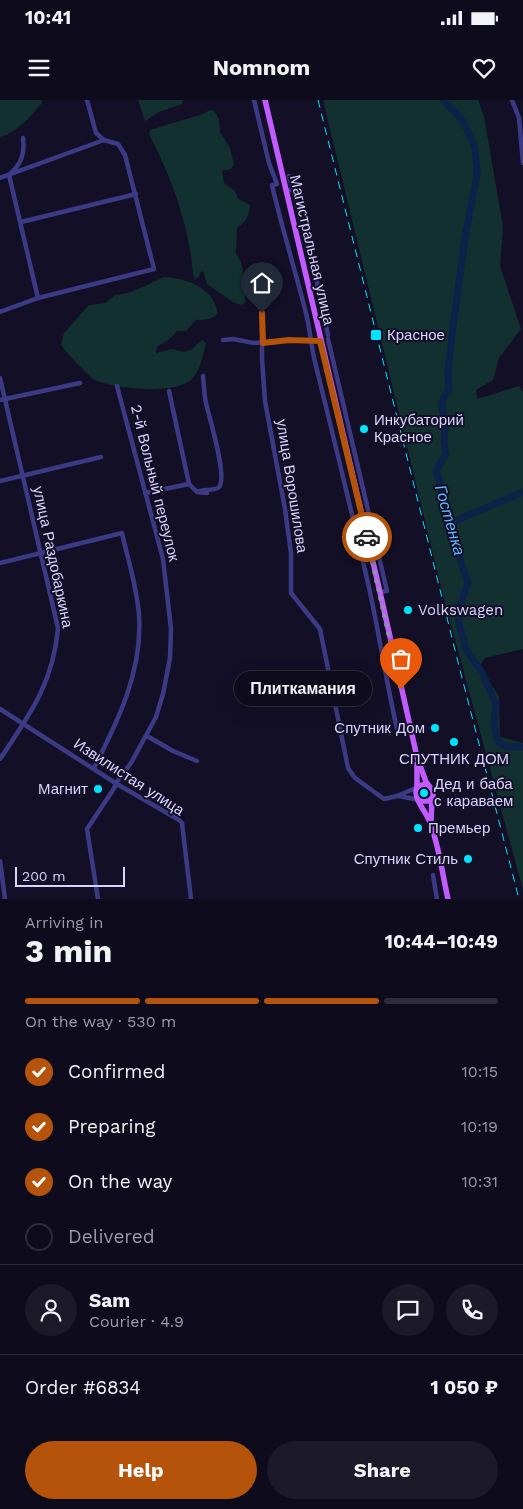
<!DOCTYPE html>
<meta charset="utf-8">
<style>
body{margin:0;font-family:"Work Sans",sans-serif;background:#1c1929;color:#f1f3f6;height:100vh;display:flex;flex-direction:column;font-size:19px;white-space:nowrap}
*{box-sizing:border-box;margin:0}
p{font-size:16px;color:#9b9ba3}
.icon{flex:none;width:28px;height:28px;fill:none;stroke:currentColor;stroke-width:2;stroke-linecap:round;stroke-linejoin:round}
.map{position:relative;height:799px;overflow:hidden}
.details{display:flex;flex-direction:column;background:#0e0b1c;flex:1}
.details>*{flex:none}
.scale{position:absolute;left:15px;bottom:12px;width:110px;box-sizing:border-box;padding-left:5px;border:2px solid #d9d4ff;border-top:0;font-size:14px;line-height:18px;white-space:nowrap;color:#d9d4ff;-webkit-text-stroke:4px #130f26;paint-order:stroke}
.pin{position:absolute;display:grid;place-items:center;width:42px;height:42px;color:#fff;margin:-51px -21px;border-radius:50% 50% 50% 0;rotate:-45deg;box-shadow:0 0 5px #0007}
.pin .icon{rotate:45deg}
.courier{position:absolute;display:grid;place-items:center;width:50px;height:50px;margin:-25px;border:4px solid #b45309;border-radius:50%;background:#fff;color:#222;box-shadow:0 1px 6px #0007}
.bubble{position:absolute;height:35px;border-radius:18px;background:#0e0b1c;box-shadow:0 5px 20px #0002,0 0 0 1px #2e2b3b;font-size:16px;font-weight:700;line-height:35px;text-align:center}
.overview em{font-style:normal;font-weight:700}
.overview div{display:flex;flex-direction:column-reverse}
.overview{display:flex;align-items:center;justify-content:space-between;height:85px;padding:0 25px}
h1{font-size:32px;font-weight:700;line-height:38px}
.bar{display:grid;grid-template-columns:repeat(4,1fr);gap:8px 5px;align-content:center;height:60px;padding:0 25px}
.bar i{height:6px;border-radius:4px;background:#2e2b3b}
.bar .on{background:#b45309}
.bar p{grid-column:span 4}
.line{display:flex;align-items:center;gap:12px;padding:0 25px;border-top:1px solid #2e2b3b}
.line div{flex:1}
.round{display:grid;place-items:center;flex:none;width:52px;height:52px;border-radius:26px;background:#1c1929}
ol{padding:0 25px;list-style:none}
li{display:flex;align-items:center;gap:15px;height:55px}
li p{margin-inline-start:auto}
li .icon{padding:5px;border-radius:50%;background:#b45309;color:#fff;stroke-width:4}
li:last-child{color:#9b9ba3}
li i{width:28px;height:28px;border:2px solid #2e2b3b;border-radius:50%}
.action{display:flex;gap:10px;margin-top:auto;padding:10px 25px}
.action a{flex:1;height:58px;border-radius:30px;background:#b45309;color:#fff;font-size:20px;font-weight:700;line-height:58px;text-align:center}
.action a+a{background:#1c1929;color:#f1f3f6}
.status{display:flex;justify-content:space-between;align-items:center;height:35px;padding:0 25px;background:#0e0b1c;direction:ltr}
.status svg{height:14px;fill:currentColor}
header{display:flex;justify-content:space-between;align-items:center;height:65px;padding:0 25px;background:#0e0b1c;font-size:22px;font-weight:700}
.map>svg:first-child{display:block}
.green{fill:#12302f}
.lines{fill:none;stroke-linecap:round;stroke-linejoin:round}
.river{stroke:#0c2248;stroke-width:7}
.minor{stroke:#3d3a85;stroke-width:4.5}
.major{stroke:#c25bff;stroke-width:5.5}
.rail{stroke:#00e5ff;stroke-width:1;stroke-dasharray:8 6;stroke-linecap:butt}
.done{stroke:#948fb3;stroke-width:5;stroke-dasharray:0 9}
.route{stroke:#b45309;stroke-width:6}
.poi-dot{fill:#00e5ff;stroke:#130f26;stroke-width:2}
.labels{text-anchor:middle;dominant-baseline:central;stroke-width:4;stroke-linejoin:round;paint-order:stroke}
.street-label{font-size:15px;fill:#d9d4ff;stroke:#130f26}
.poi-label{font-size:15px;fill:#d9d4ff;stroke:#130f26;text-anchor:start}
.water-label{font-size:16px;font-style:italic;fill:#62b6ff;stroke:#130f26}
</style>
<div class="status"><b>10:41</b><svg viewBox="0 0 49 12"><path d="M0 12V9h3v3zM5 12V6h3v6zM10 12V3h3v9zM15 12V0h3v12zM26 1h20v11H26zM47 4h2v5h-2z"/></svg></div>
<header><svg class="icon" aria-label="menu" viewBox="0 0 24 24"><path d="M4 6h16M4 12h16M4 18h16"/></svg>Nomnom<svg class="icon" aria-label="heart" viewBox="0 0 24 24"><path d="M12 20l-8-8c-3-5 5-10 8-4 3-6 11-1 8 4z"/></svg></header>
<div class="map">
<svg width="523" height="799" viewBox="0 0 523 799">
<rect width="100%" height="100%" fill="#130f26"/>
<g class="green">
<path d="M0 0H42V3C31 16 17 33 0 37Z"/>
<polygon points="138,0 183,0 182,4 159,12 145,21"/>
<polygon points="323,0 478,0 484,16 503,127 500,166 521,229 499,258 493,280 476,290 477,299 519,286 523,292 523,549 485,558 481,564 482,571 499,596 500,637 523,643 523,790 444,499"/>
<path d="M210 10 214 11 219 19 220 32 230 48 234 65 231 69 222 71 224 83 235 91 238 99 250 105C250 115 245 123 237 128L236 154 241 162 245 180V203L241 205 233 202 207 184 203 171 200 173 199 177 194 180C192 168 192 156 189 145 182 106 167 69 149 34L150 30 203 14Z"/>
<path d="M164 177C188 179 214 187 218 214L210 219 196 220 186 231H177C174 234 171 238 167 241 161 245 156 244 156 253L172 249 184 252 192 249 202 240 206 243C203 255 201 269 192 279 177 295 114 289 95 280 90 278 64 250 61 245L64 233 89 205 106 203 115 195 132 192Z"/>
</g>
<g class="lines">
<g class="river">
<path d="M443 0 462 19 475 47 477 74 465 138 451 242 448 270 449 290C436 305 445 310 445 327 445 339 442 340 446 354L436 371 447 405 456 447 468 482 460 506 459 524 466 549 483 574 496 605 494 622 497 641 507 647H523"/>
<polyline points="450,423 523,392"/>
</g>
<g class="minor">
<polyline points="87,0 96,33 104,40"/>
<path d="M254 0 269 63 277 84 272 85C282 128 295 170 306 213 310 229 311 246 315 262 333 335 351 409 368 483 379 532 386 581 397 629"/>
<polyline points="512,0 519,18 523,63"/>
<path d="M23 38C25 55 21 64 9 75L38 198"/>
<polyline points="289,76 293,89"/>
<polyline points="0,78 104,40 118,44 125,55 154,169 38,198 0,212"/>
<polyline points="286,91 293,89 317,182 328,235"/>
<polyline points="21,122 136,94"/>
<polyline points="262,213 262,259 265,301 285,409 291,453 291,493 320,529 348,668 355,678 384,699 397,696 416,688"/>
<polyline points="328,239 387,491 380,492"/>
<polyline points="223,240 233,239 254,243 289,240 321,241"/>
<path d="M0 278 58 528C53 584 30 614 0 659"/>
<polyline points="117,286 163,459 171,529 170,558 163,594 156,617 131,663 116,683 114,688 117,684"/>
<polyline points="169,291 189,384"/>
<polyline points="0,300 80,283"/>
<polyline points="0,381 101,357"/>
<path d="M197 392C203 388 214 392 219 387 228 377 209 317 206 303 204 294 204 285 203 276"/>
<polyline points="145,393 189,384 197,392 207,393"/>
<path d="M0 463 122 433C128 460 137 487 139 515 143 570 118 621 94 668"/>
<polyline points="0,609 117,684 179,720 182,723 191,799"/>
<polyline points="147,636 173,651 197,661"/>
<polyline points="399,696 419,700"/>
<polyline points="0,761 5,799"/>
<polyline points="433,775 437,799"/>
<polyline points="98,799 87,729 115,687"/>
</g>
<g class="major">
<polyline points="265,0 380,492 417,657 426,682 433,691 433,697 429,701 420,701"/>
<polyline points="417,664 417,687"/>
<path d="M427 684 418 686C411 695 424 709 429 720 439 744 442 773 448 799"/>
<polyline points="431,721 432,698"/>
</g>
<polyline class="rail" points="318,0 461,574 519,799"/>
</g>
<g class="lines">
<polyline class="done" points="367,437 401,589"/>
<polyline class="route" points="262,213 263,243 289,240 320,241 367,437"/>
</g>
<g class="poi-dot">
<rect x="370" y="229" width="12" height="12" rx="2.5"/>
<circle cx="364" cy="329" r="5"/>
<circle cx="408" cy="510" r="5"/>
<circle cx="435" cy="628" r="5"/>
<circle cx="454" cy="642" r="5"/>
<circle cx="98" cy="689" r="5"/>
<circle cx="424" cy="693" r="5"/>
<circle cx="418" cy="728" r="5"/>
<circle cx="468" cy="759" r="5"/>
</g>
<g class="labels">
<g class="street-label">
<text transform="translate(312 150) rotate(77)">Магистральная улица</text>
<text transform="translate(155 383) rotate(76)">2-й Вольный переулок</text>
<text transform="translate(292 386) rotate(81)">улица Ворошилова</text>
<text transform="translate(53 457) rotate(78)">улица Раздобаркина</text>
<text transform="translate(129 677) rotate(33)">Извилистая улица</text>
</g>
<g class="poi-label">
<text x="387" y="235">Красное</text>
<text x="374" y="320">Инкубаторий<tspan x="374" dy="17">Красное</tspan></text>
<text x="418" y="510">Volkswagen</text>
<text x="425" y="628" text-anchor="end">Спутник Дом</text>
<text x="454" y="659" text-anchor="middle">СПУТНИК ДОМ</text>
<text x="434" y="684">Дед и баба<tspan x="434" dy="17">с караваем</tspan></text>
<text x="88" y="689" text-anchor="end">Магнит</text>
<text x="428" y="728">Премьер</text>
<text x="458" y="759" text-anchor="end">Спутник Стиль</text>
</g>
<g class="water-label">
<text transform="translate(450 420) rotate(74)">Гостенка</text>
</g>
</g>
</svg>
<div class="scale">200 m</div>
<div class="pin" style="left:401px;top:589px;background:#ea580c"><svg class="icon" aria-label="bag" viewBox="0 0 24 24"><path d="M5 8h14l-1 12H6zM9 8a3 3 0 0 1 6 0"/></svg></div>
<div class="pin" style="left:262px;top:213px;background:#1f2937"><svg class="icon" aria-label="home" viewBox="0 0 24 24"><path d="M3 11l9-7 9 7M6 9v11h12V9"/></svg></div>
<div class="courier" style="left:367px;top:437px"><svg class="icon" aria-label="car" viewBox="0 0 24 24"><path d="M5 17H2v-5l4-1 3-4h7l3 4 3 1v5h-3M9 17h6M6 11h13"/><circle cx="7" cy="17" r="2"/><circle cx="17" cy="17" r="2"/></svg></div>
<div class="bubble" style="left:234px;top:571px;width:138px">Плиткамания</div>
</div>
<section class="details">
<div class="overview"><div><h1>3 min</h1><p>Arriving in</p></div><em>10:44–10:49</em></div>
<div class="bar"><i class="on"></i><i class="on"></i><i class="on"></i><i></i><p>On the way · 530 m</p></div>
<ol>
<li><svg class="icon" aria-label="check" viewBox="0 0 24 24"><path d="M5 12l5 5 9-10"/></svg>Confirmed<p>10:15</p></li>
<li><svg class="icon" aria-label="check" viewBox="0 0 24 24"><path d="M5 12l5 5 9-10"/></svg>Preparing<p>10:19</p></li>
<li><svg class="icon" aria-label="check" viewBox="0 0 24 24"><path d="M5 12l5 5 9-10"/></svg>On the way<p>10:31</p></li>
<li><i></i>Delivered</li>
</ol>
<div class="line" style="height:90px"><a class="round"><svg class="icon" aria-label="person" viewBox="0 0 24 24"><circle cx="12" cy="8" r="4"/><path d="M4 21q1-7 8-7t8 7"/></svg></a><div><b>Sam</b><p>Courier · 4.9</p></div><a class="round"><svg class="icon" aria-label="chat" viewBox="0 0 24 24"><path d="M4 5h16v11H9l-5 4z"/></svg></a><a class="round"><svg class="icon" aria-label="phone" viewBox="0 0 24 24"><path d="M5 4h4l2 5-3 2q2 4 5 5l2-3 5 2v4C11 20 4 13 5 4z"/></svg></a></div>
<div class="line" style="height:65px"><div>Order #6834</div><b>1 050 ₽</b></div>
<div class="action"><a>Help</a><a>Share</a></div>
</section>
